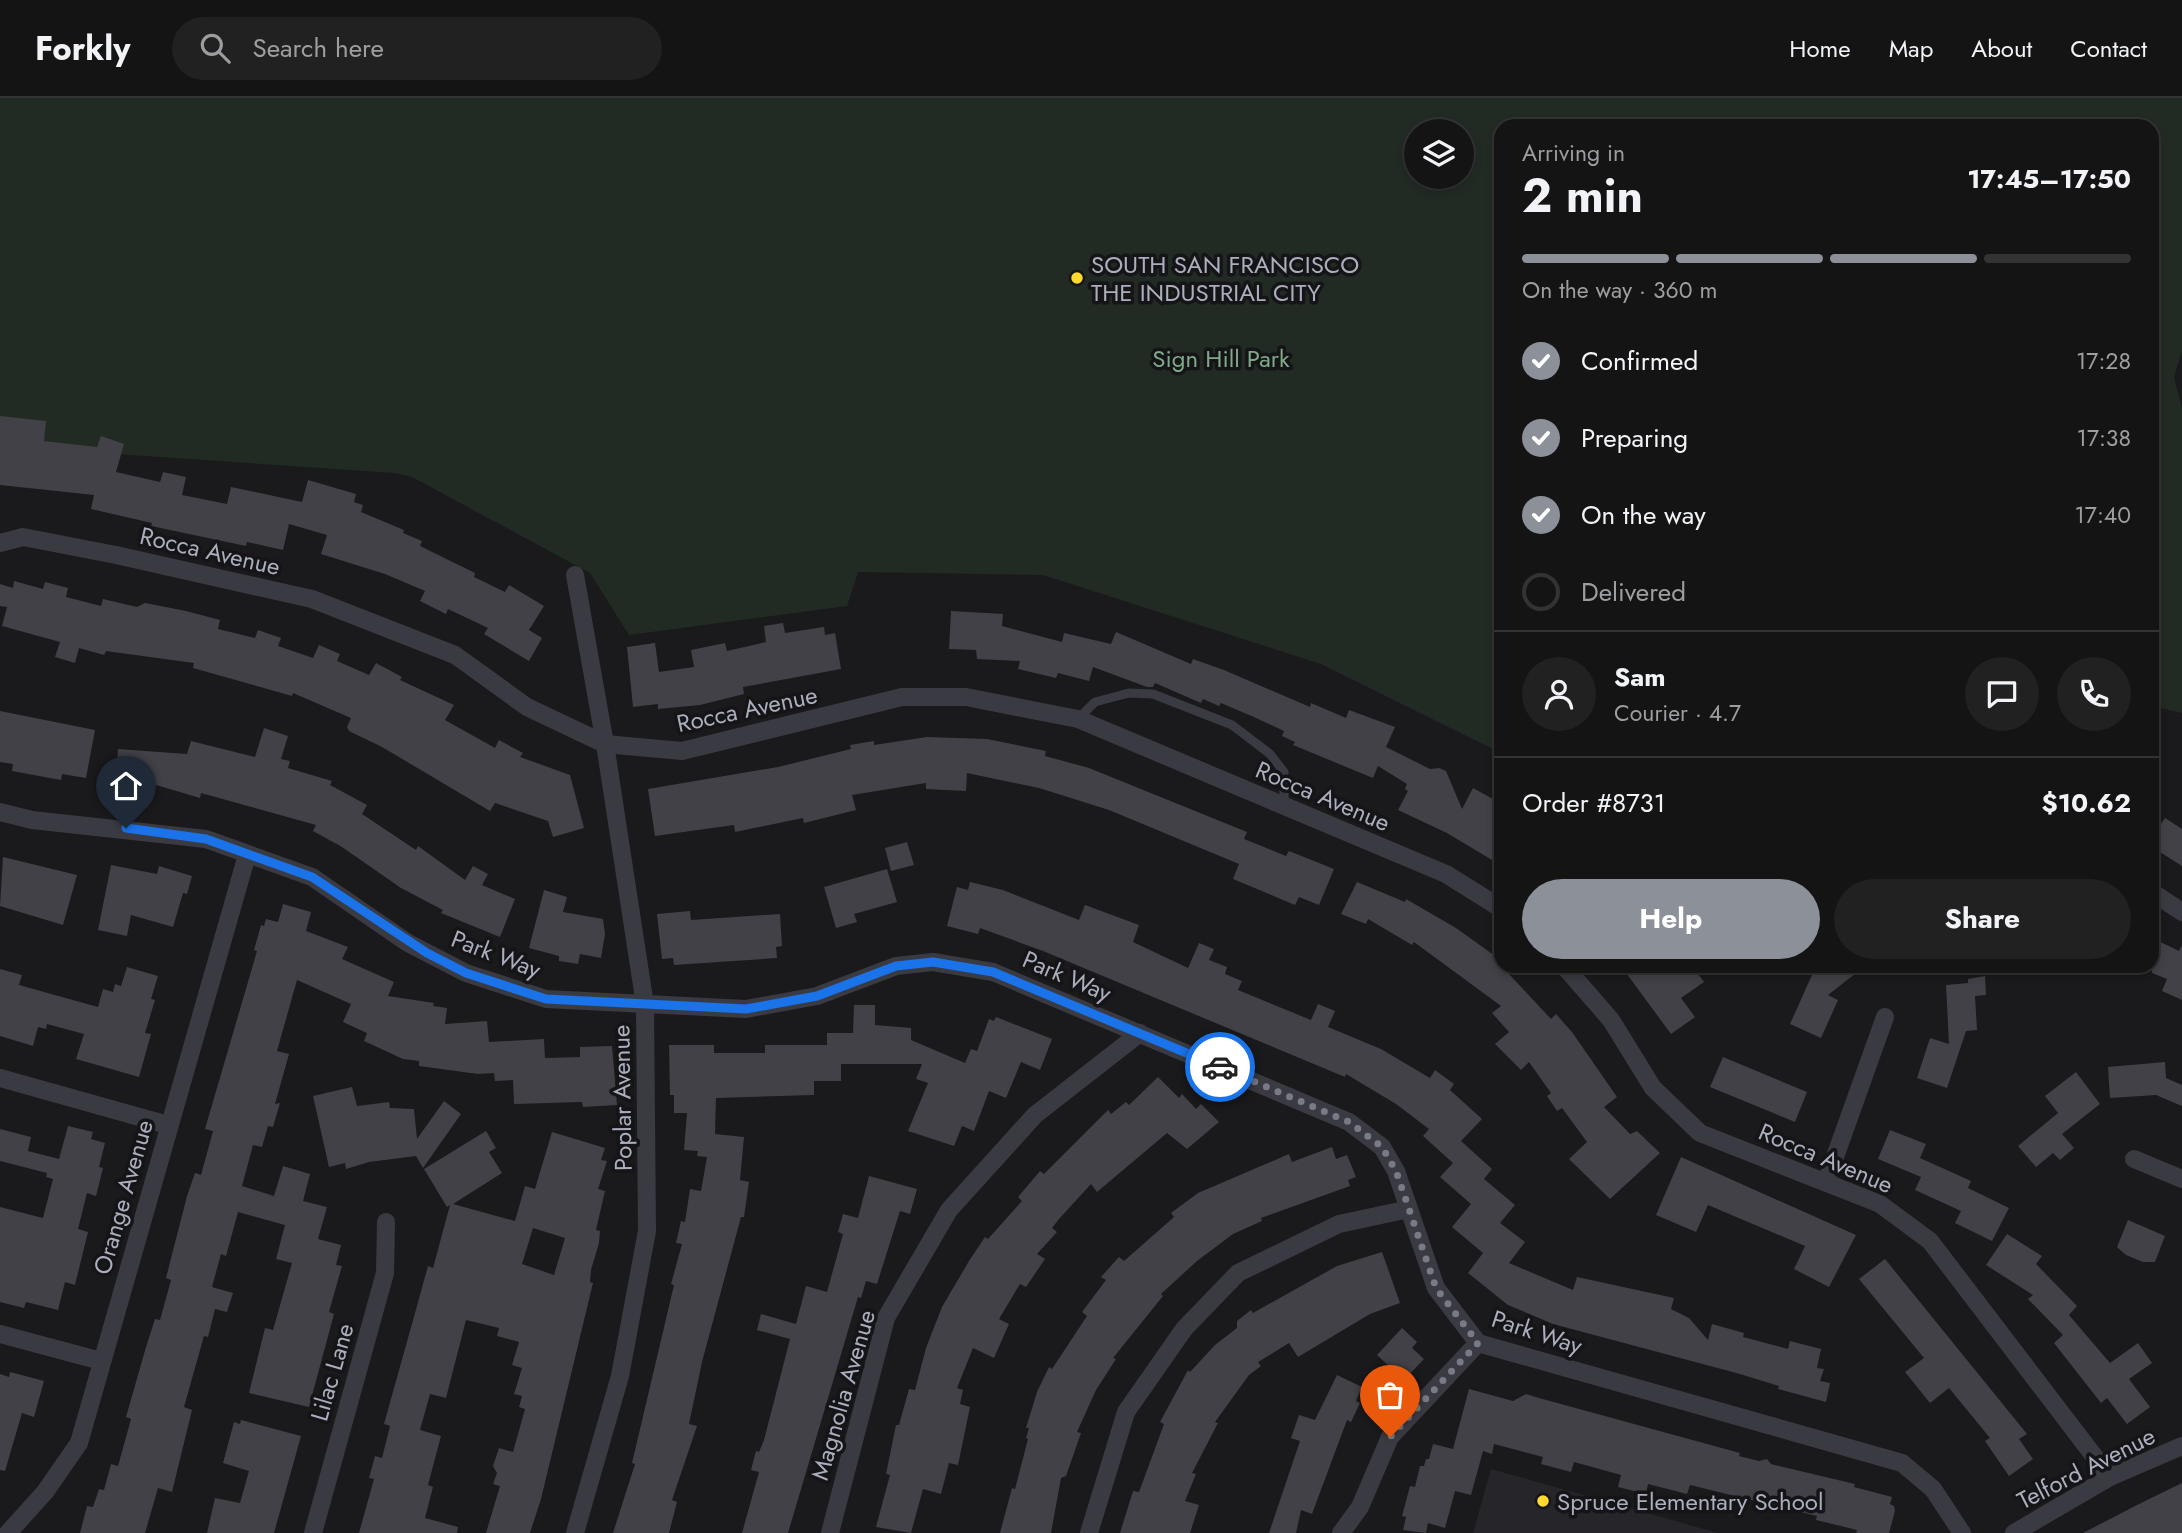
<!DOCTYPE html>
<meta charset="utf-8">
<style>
body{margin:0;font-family:Jost,sans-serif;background:#212122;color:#f1f3f6;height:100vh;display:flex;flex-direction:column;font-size:26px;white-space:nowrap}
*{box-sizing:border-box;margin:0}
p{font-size:23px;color:#9d9ea0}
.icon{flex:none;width:38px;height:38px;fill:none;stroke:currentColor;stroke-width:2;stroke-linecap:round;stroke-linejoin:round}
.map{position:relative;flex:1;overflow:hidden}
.panel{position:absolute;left:1494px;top:21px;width:665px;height:854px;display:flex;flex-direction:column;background:#141415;border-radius:21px;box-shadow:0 4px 10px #0003,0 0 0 2px #333334}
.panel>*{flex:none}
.fabs{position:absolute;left:1404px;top:21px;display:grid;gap:14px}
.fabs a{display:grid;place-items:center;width:70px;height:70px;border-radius:50%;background:#141415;box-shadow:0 4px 10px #0003,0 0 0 2px #333334;font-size:35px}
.pin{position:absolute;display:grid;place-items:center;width:60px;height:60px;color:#fff;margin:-72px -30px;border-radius:50% 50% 50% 0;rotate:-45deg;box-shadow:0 0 7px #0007}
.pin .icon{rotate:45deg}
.courier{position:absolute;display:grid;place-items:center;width:70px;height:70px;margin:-35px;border:5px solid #1a73e8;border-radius:50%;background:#fff;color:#222;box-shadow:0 2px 9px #0007}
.head em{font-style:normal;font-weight:700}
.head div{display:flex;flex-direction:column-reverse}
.head{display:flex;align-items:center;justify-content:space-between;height:119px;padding:0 28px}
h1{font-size:46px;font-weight:700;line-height:52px}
.bar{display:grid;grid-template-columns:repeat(4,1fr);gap:10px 7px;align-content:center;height:84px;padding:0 28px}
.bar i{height:9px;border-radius:5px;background:#333334}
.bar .active{background:#8c9099}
.bar p{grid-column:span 4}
.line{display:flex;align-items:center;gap:18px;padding:0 28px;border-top:2px solid #333334}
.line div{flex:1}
.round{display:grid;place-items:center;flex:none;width:74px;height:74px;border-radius:37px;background:#212122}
ol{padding:0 28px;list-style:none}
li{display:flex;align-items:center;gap:21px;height:77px}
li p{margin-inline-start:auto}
li .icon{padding:7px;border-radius:50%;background:#8c9099;color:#fff;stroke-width:4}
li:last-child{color:#9d9ea0}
li i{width:38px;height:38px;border:4px solid #333334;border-radius:50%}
.primary-button{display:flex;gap:14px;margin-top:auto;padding:14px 28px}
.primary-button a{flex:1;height:80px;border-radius:42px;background:#8c9099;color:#fff;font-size:28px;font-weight:700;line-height:80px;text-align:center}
.primary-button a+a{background:#212122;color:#f1f3f6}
header{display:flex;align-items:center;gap:42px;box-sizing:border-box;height:98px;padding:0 35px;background:#141415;border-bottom:2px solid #333334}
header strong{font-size:33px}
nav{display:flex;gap:38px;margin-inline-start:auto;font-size:24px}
.search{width:490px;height:63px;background:#212122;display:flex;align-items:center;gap:18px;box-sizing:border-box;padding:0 24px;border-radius:38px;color:#9d9ea0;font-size:26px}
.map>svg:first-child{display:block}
.built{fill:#262529}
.green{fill:#212b24;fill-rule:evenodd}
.building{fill:#414147;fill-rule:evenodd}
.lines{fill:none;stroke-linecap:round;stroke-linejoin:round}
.lane{stroke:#3a3a42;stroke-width:9}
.street{stroke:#3a3a42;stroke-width:18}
.done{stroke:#787a85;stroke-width:7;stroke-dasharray:0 12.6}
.route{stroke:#1a73e8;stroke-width:9}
.poi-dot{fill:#ffd92f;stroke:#151417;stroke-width:2.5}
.labels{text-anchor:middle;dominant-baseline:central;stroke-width:7;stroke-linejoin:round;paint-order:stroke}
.poi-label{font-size:24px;fill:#abaebd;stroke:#151417;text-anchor:start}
.park-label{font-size:24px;fill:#80a989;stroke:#151417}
.street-label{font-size:24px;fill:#abaebd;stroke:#151417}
</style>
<header>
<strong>Forkly</strong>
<div class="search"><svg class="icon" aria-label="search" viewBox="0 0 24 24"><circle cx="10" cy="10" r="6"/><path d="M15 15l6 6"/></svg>Search here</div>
<nav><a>Home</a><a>Map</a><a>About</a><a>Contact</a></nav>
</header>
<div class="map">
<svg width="2182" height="1435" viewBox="0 0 2182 1435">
<rect width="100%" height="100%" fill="#1a1a1c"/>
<polygon class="built" points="1491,1371 1718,1435 1473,1435"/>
<path class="green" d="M0 0H2182V253L2174 279 2182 310V615L2153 608 2152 28H1502L1501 655 1321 566 1043 477 858 474 847 508 629 537 590 475 412 379 394 375 0 348ZM1416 33H1461V79H1416Z"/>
<g class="building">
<polygon points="0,318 46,323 44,343 97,349 101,338 124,346 116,374 160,384 163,374 186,379 182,397 227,406 231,389 302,404 308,382 356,396 354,404 363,407 361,414 404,432 403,435 422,443 420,448 475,475 474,479 505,494 509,487 544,508 529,532 542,540 529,563 484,536 488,530 448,511 446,516 420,503 425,493 385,476 321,456 327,437 289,426 283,452 247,444 246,448 151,428 152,425 91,411 94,397 0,387"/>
<polygon points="14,483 43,491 45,484 68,490 66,499 101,508 103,501 137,509 145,505 186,513 220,522 218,531 255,540 258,532 281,540 278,548 313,560 319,547 340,556 337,563 369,577 376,565 402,579 400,582 454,607 445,622 495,650 499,642 523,655 520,659 570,677 584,730 553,739 548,723 495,705 490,713 382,649 349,633 347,629 351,620 293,595 292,598 193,570 194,565 106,553 104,557 79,550 75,565 55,559 60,544 2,528 7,509 0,508 0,486 13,490"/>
<polygon points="951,513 1003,516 1002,528 1062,544 1064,535 1111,546 1116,534 1191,566 1193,561 1224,572 1310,609 1311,605 1346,620 1349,612 1395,629 1386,649 1430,671 1439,670 1446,673 1462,711 1473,690 1502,706 1502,768 1447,735 1398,712 1408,693 1405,691 1407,686 1378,668 1373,680 1293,647 1295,644 1282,638 1284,633 1256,620 1221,605 1219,608 1203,601 1201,605 1155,585 1153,589 1147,589 1093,569 1089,583 1058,575 1056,580 1018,571 1020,563 977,561 976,552 949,551"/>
<polygon points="783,525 785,535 824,529 825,537 835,535 841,571 743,589 744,596 700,607 658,611 658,606 633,609 627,549 655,545 659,574 694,569 691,552 725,545 727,553 766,544 764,528"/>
<polygon points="0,613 95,632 86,680 62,676 61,682 12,673 13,666 0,664"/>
<polygon points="264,630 288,638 281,661 290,663 288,670 332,683 330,687 367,707 362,716 416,752 418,748 465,782 473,768 488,776 482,787 515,801 500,839 441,815 443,812 401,790 342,749 313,733 316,727 201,695 200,700 146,684 146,691 116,687 118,651 187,656 191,643 255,659"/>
<polygon points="927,639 987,641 1046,653 1045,658 1089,670 1247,734 1244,741 1286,758 1289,753 1334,771 1319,807 1299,799 1295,807 1233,781 1239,766 1109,712 1039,690 967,675 966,693 926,691 926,685 852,697 856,712 804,725 803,720 735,734 734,727 655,738 648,691 778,669 851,651 850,647 874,643 874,647"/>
<polygon points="2165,720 2182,731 2182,768 2152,749 2152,739"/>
<polygon points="907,744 914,767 891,773 885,750"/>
<polygon points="3,759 77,777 63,827 0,808"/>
<polygon points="111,767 157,776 159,768 192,778 187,796 183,795 173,829 131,817 127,838 98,832"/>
<polygon points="887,771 897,804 854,816 857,824 836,830 824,789"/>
<polygon points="970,784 1003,792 1079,822 1085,807 1123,821 1139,827 1133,844 1188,870 1199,845 1214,851 1209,862 1227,869 1225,876 1242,883 1238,892 1311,922 1318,906 1335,913 1328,929 1381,951 1430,980 1435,972 1454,986 1450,992 1482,1021 1461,1043 1492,1071 1484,1081 1515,1107 1500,1125 1525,1144 1509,1165 1573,1192 1577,1179 1674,1200 1671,1211 1689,1220 1708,1242 1712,1226 1744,1235 1743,1239 1788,1251 1790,1243 1821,1251 1817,1270 1824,1271 1820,1283 1830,1285 1826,1304 1778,1291 1779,1288 1740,1276 1553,1226 1508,1207 1468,1175 1483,1155 1452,1129 1471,1106 1440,1079 1453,1065 1423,1038 1429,1031 1396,1006 1346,976 1345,979 1043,853 980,830 978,836 947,828 957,789 968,792"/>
<polygon points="1357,784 1405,804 1406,801 1456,830 1502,863 1502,868 1513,872 1509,876 1551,921 1556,916 1572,934 1617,999 1604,1009 1630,1036 1637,1033 1660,1055 1610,1101 1569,1061 1587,1044 1562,1010 1557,1013 1547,998 1551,995 1529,964 1521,972 1495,946 1509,934 1492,915 1501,908 1414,844 1412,847 1368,821 1366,826 1341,816"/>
<polygon points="544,792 567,799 563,814 603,821 605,836 601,860 580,856 578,866 559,863 559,858 529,850"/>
<polygon points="283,806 311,814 306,833 348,849 342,861 394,884 388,898 434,905 433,908 447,910 445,926 487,923 489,944 544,941 545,960 580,959 580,949 612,948 617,1007 583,1009 582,1004 514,1006 513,982 495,983 494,975 478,976 419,968 419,963 403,961 364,943 367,935 343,924 351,906 297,882 277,953 289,956 275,1006 280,1005 273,1029 268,1028 262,1049 253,1047 242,1088 274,1098 283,1068 310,1076 303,1103 327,1109 318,1141 341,1147 336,1167 342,1168 329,1214 334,1216 309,1309 249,1295 265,1230 273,1232 292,1165 276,1161 285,1127 238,1114 226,1158 221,1156 212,1189 233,1195 227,1214 215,1211 208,1239 204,1238 184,1309 192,1312 172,1394 158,1390 145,1435 80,1435 87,1408 93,1409 99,1391 104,1392 111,1366 118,1368 131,1321 126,1319 146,1249 155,1221 160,1222 171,1182 166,1180 187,1098 195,1075 201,1077 213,1033 205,1031 257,853 254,852 261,827 264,828 266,821 278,824"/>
<polygon points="690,813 691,822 780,816 782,848 776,849 777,860 674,867 673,860 662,861 657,816"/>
<polygon points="2152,840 2179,853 2182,847 2182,902 2162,893 2167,881 2152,875"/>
<polygon points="1621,868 1692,868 1704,884 1681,900 1695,919 1671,936"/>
<polygon points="1816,868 1865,868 1828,897 1838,902 1821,940 1790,926"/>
<polygon points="127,869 158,878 151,901 155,902 145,935 151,936 139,979 76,961 84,936 47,926 46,931 38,929 33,948 0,938 0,871 22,877 19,887 98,909 103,891 113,894 115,886 121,888"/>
<polygon points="1985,878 1986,897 1975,898 1977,932 1966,933 1947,990 1917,980 1930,940 1949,946 1946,887 1968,885 1968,881"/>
<polygon points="854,907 875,907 875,927 911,930 911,942 965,965 971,951 977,953 989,921 994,923 996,919 1052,941 1040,972 1021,964 1006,1000 989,993 974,1033 962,1028 954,1048 908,1033 928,985 916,981 922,966 841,966 841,983 814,983 814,997 716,1000 715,1036 744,1039 740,1082 749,1084 744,1119 741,1119 702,1264 689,1326 697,1328 672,1402 677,1404 669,1435 613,1435 635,1366 632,1365 674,1187 671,1186 682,1146 676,1145 681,1123 685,1124 690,1091 701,1093 707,1059 697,1058 698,1053 684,1052 687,1015 674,1015 674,997 670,997 669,947 714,947 714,955 765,955 765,947 827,947 827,935 853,935"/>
<polygon points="1723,959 1807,994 1795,1024 1710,989"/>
<polygon points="2165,964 2166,980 2182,987 2182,1008 2156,997 2110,1000 2108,969"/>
<polygon points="2076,974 2100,1006 2062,1036 2074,1050 2060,1062 2053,1055 2036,1069 2018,1048 2058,1015 2045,998"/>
<polygon points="1158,979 1179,1000 1182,996 1196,1011 1201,1006 1219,1024 1187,1051 1167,1035 1097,1094 1091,1086 1059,1121 1052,1130 1057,1134 1037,1156 1045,1161 1026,1189 1020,1186 999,1221 1009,1226 994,1260 973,1250 957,1290 963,1292 960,1306 970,1309 958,1367 949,1365 941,1396 923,1391 911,1435 876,1429 890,1377 886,1376 896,1327 899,1327 909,1291 915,1292 926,1250 942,1209 969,1163 985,1139 988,1141 1022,1103 1018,1099 1040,1073 1044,1076 1108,1012 1111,1016 1126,1004 1129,1007"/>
<polygon points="352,989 357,1008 389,1004 390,1010 414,1011 417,1041 444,1003 461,1016 423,1070 416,1058 369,1064 346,1071 345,1065 329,1069 313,998"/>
<polygon points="68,1028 93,1034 91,1041 105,1045 99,1069 103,1070 96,1098 87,1095 78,1131 88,1134 75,1187 65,1184 58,1212 26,1204 24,1210 0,1204 0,1109 43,1120 53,1081 46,1079 47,1075 0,1063 0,1031 31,1039 28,1053 59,1061"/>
<polygon points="1890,1032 1926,1046 1920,1060 1971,1083 1968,1090 2009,1110 1992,1143 1955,1125 1961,1113 1915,1092 1921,1079 1878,1061"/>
<path d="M486 1033 496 1050 489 1054 502 1075 453 1106 515 1123 525 1088 535 1091 552 1034 605 1050 601 1062 607 1063 598 1091 605 1093 596 1132 600 1133 599 1145 591 1172 590 1184 593 1185 541 1401 530 1435H486L500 1388 493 1386 497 1375 493 1368 499 1350 513 1354 525 1311 519 1309 522 1298 514 1296 522 1270 512 1267 519 1244 497 1238 499 1230 466 1222 446 1300 430 1296 420 1332 441 1338 428 1387 433 1389 425 1420 458 1429 457 1435H359L374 1381 369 1380 375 1358 382 1360 390 1328 384 1326 415 1215 428 1168 433 1170 450 1107 447 1109 424 1071ZM533 1130 565 1140 554 1177 522 1166Z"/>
<polygon points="1332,1049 1336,1061 1347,1057 1356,1079 1348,1082 1350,1088 1261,1120 1262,1123 1233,1136 1197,1163 1161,1196 1163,1198 1113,1260 1116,1261 1096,1292 1077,1334 1081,1335 1066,1378 1061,1380 1051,1435 1000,1435 1012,1390 1015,1391 1028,1341 1026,1340 1029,1330 1026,1330 1037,1294 1049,1269 1052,1271 1087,1218 1082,1214 1106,1182 1101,1179 1119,1159 1124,1163 1174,1119 1171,1115 1198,1095 1289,1056 1292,1064"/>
<polygon points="1681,1059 1856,1137 1829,1189 1794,1171 1805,1148 1708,1107 1696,1134 1656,1117"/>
<polygon points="869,1078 917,1091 910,1116 900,1113 877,1186 866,1183 861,1200 858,1199 788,1435 742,1435 759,1374 751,1372 756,1353 759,1354 764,1342 790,1241 757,1232 761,1216 796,1226 806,1188 827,1194 843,1136 838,1134 843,1116 858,1120"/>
<polygon points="2128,1122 2165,1138 2155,1164 2143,1164 2126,1157 2117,1149"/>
<polygon points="2007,1136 2042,1158 2036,1166 2077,1208 2069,1217 2110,1265 2138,1245 2152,1265 2129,1281 2150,1309 2127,1326 2107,1300 2101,1305 2054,1245 2063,1237 2028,1201 2033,1197 1986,1167"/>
<polygon points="1382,1154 1400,1205 1370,1216 1298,1259 1289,1245 1258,1264 1261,1268 1249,1277 1215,1324 1218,1325 1192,1375 1196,1376 1185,1403 1199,1407 1190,1435 1120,1435 1133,1393 1139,1394 1164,1326 1160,1324 1188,1272 1190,1274 1215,1247 1237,1230 1237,1223 1251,1212 1253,1215 1337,1168"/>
<polygon points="1885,1161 2027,1336 2019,1341 2033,1361 2009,1378 1985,1343 1990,1340 1949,1290 1930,1305 1905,1274 1924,1260 1859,1181"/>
<polygon points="1402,1230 1417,1244 1412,1250 1424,1261 1404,1282 1377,1257"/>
<polygon points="10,1274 44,1283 34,1319 22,1315 5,1373 0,1372 0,1276 9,1279"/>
<polygon points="1337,1277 1362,1289 1356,1303 1360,1305 1351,1324 1347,1322 1312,1416 1301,1412 1296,1435 1269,1435 1300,1343 1291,1340 1299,1317 1315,1322"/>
<polygon points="1469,1291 1513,1303 1526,1296 1539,1300 1740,1355 1739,1358 1759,1363 1767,1361 1771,1366 1855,1386 1854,1389 1892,1399 1890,1406 1894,1408 1895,1413 1889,1435 1856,1435 1857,1432 1816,1422 1817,1418 1690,1387 1687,1396 1648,1386 1646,1396 1618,1389 1621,1377 1574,1364 1571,1374 1541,1366 1543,1359 1494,1346 1492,1356 1483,1353 1471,1397 1455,1393 1445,1430 1428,1425 1426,1435 1403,1432 1406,1419 1402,1418 1410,1388 1415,1389 1420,1368 1424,1368 1426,1361 1429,1361 1433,1346 1453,1351"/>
<polygon points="241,1322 301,1338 274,1435 207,1435 215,1400 240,1405 249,1373 223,1365 234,1324 240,1326"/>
<polygon points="2182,1385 2182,1435 2083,1435 2139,1406"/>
</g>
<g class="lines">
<polyline class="lane" points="1078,621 1095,604 1129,595 1153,596 1232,627 1270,656 1284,674 1284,708"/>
<g class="street">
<polyline points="0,445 23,439 116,457 312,501 455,557 527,609 605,646 682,653 902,599 966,599 1078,621 1446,776 1502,811"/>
<polyline points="575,477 605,646 645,907 647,1133 620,1278 575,1435"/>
<polyline points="0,714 32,722 206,741 312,779 408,845 466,875 546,901 746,911 817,898 896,868 933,864 993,874 1349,1024 1382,1049 1396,1073 1436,1190 1478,1245 1902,1365 1933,1391 1962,1435"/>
<polyline points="2152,794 2182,814"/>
<polyline points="1564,868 1611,922 1653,990 1700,1035 1880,1106 1930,1143 2110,1379"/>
<polyline points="0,980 168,1027"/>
<polyline points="2134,1061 2182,1081"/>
<polyline points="1826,1084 1885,919"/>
<polyline points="0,1236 101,1263"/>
<polyline points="8,1435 45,1394 79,1345 247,757"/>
<polyline points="313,1435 385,1175 386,1124"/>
<polyline points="830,1435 886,1220 949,1112 1035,1017 1140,935"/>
<polyline points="1089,1435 1126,1314 1184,1231 1238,1175 1339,1126 1409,1111"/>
<polyline points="1341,1435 1360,1409 1390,1339 1478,1245"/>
<polyline points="2014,1435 2110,1379 2182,1348"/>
</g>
</g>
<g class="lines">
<polyline class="done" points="1220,969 1349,1024 1382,1049 1396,1073 1436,1190 1478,1245 1390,1339"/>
<polyline class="route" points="126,730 206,741 312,779 427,855 466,875 546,901 746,911 817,898 896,868 933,864 993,874 1220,969"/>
</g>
<g class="poi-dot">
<circle cx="1077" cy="180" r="7"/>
<circle cx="1543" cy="1403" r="7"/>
</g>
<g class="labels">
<g class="poi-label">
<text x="1091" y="166">SOUTH SAN FRANCISCO<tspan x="1091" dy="28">THE INDUSTRIAL CITY</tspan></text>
<text x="1557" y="1403">Spruce Elementary School</text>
</g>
<g class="park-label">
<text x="1221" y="260">Sign Hill Park</text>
</g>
<g class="street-label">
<text transform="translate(210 453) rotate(13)">Rocca Avenue</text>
<text transform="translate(747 611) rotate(-12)">Rocca Avenue</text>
<text transform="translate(1323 698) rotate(23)">Rocca Avenue</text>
<text transform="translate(496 856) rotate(21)">Park Way</text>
<text transform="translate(1067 878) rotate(23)">Park Way</text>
<text transform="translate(622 1000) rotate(-91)">Poplar Avenue</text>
<text transform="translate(1826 1060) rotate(23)">Rocca Avenue</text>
<text transform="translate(123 1099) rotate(-74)">Orange Avenue</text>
<text transform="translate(1537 1234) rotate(18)">Park Way</text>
<text transform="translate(332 1274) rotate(-74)">Lilac Lane</text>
<text transform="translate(843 1297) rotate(-74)">Magnolia Avenue</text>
<text transform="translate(2086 1370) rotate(-27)">Telford Avenue</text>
</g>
</g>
</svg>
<div class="fabs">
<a><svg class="icon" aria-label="layers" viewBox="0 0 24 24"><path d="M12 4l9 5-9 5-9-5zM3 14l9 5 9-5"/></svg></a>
</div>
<div class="pin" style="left:1390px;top:1339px;background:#ea580c"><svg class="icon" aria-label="bag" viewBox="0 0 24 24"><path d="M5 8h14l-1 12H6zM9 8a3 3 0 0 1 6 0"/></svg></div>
<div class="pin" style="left:126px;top:730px;background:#1f2937"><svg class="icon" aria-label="home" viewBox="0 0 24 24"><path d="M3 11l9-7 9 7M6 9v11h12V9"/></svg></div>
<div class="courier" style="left:1220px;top:969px"><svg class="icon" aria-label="car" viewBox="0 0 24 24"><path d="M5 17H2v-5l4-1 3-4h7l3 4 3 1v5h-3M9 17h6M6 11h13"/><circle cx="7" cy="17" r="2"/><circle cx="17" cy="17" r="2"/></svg></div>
<section class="panel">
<div class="head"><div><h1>2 min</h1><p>Arriving in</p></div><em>17:45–17:50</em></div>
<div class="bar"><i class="active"></i><i class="active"></i><i class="active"></i><i></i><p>On the way · 360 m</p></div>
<ol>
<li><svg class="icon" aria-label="check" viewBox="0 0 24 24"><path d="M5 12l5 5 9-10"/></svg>Confirmed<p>17:28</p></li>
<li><svg class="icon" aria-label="check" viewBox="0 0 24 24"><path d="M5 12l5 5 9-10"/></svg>Preparing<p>17:38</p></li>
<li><svg class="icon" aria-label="check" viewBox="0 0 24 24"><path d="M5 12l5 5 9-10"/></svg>On the way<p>17:40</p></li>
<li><i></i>Delivered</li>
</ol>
<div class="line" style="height:126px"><a class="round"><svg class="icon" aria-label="person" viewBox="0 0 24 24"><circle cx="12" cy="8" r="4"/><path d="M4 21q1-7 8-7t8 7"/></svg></a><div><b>Sam</b><p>Courier · 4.7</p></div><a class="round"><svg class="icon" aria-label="chat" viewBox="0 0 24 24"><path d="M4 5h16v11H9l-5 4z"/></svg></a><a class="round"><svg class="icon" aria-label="phone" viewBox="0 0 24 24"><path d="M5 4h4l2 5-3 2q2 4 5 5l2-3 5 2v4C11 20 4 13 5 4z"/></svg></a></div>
<div class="line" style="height:91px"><div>Order #8731</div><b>$10.62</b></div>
<div class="primary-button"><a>Help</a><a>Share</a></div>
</section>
</div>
